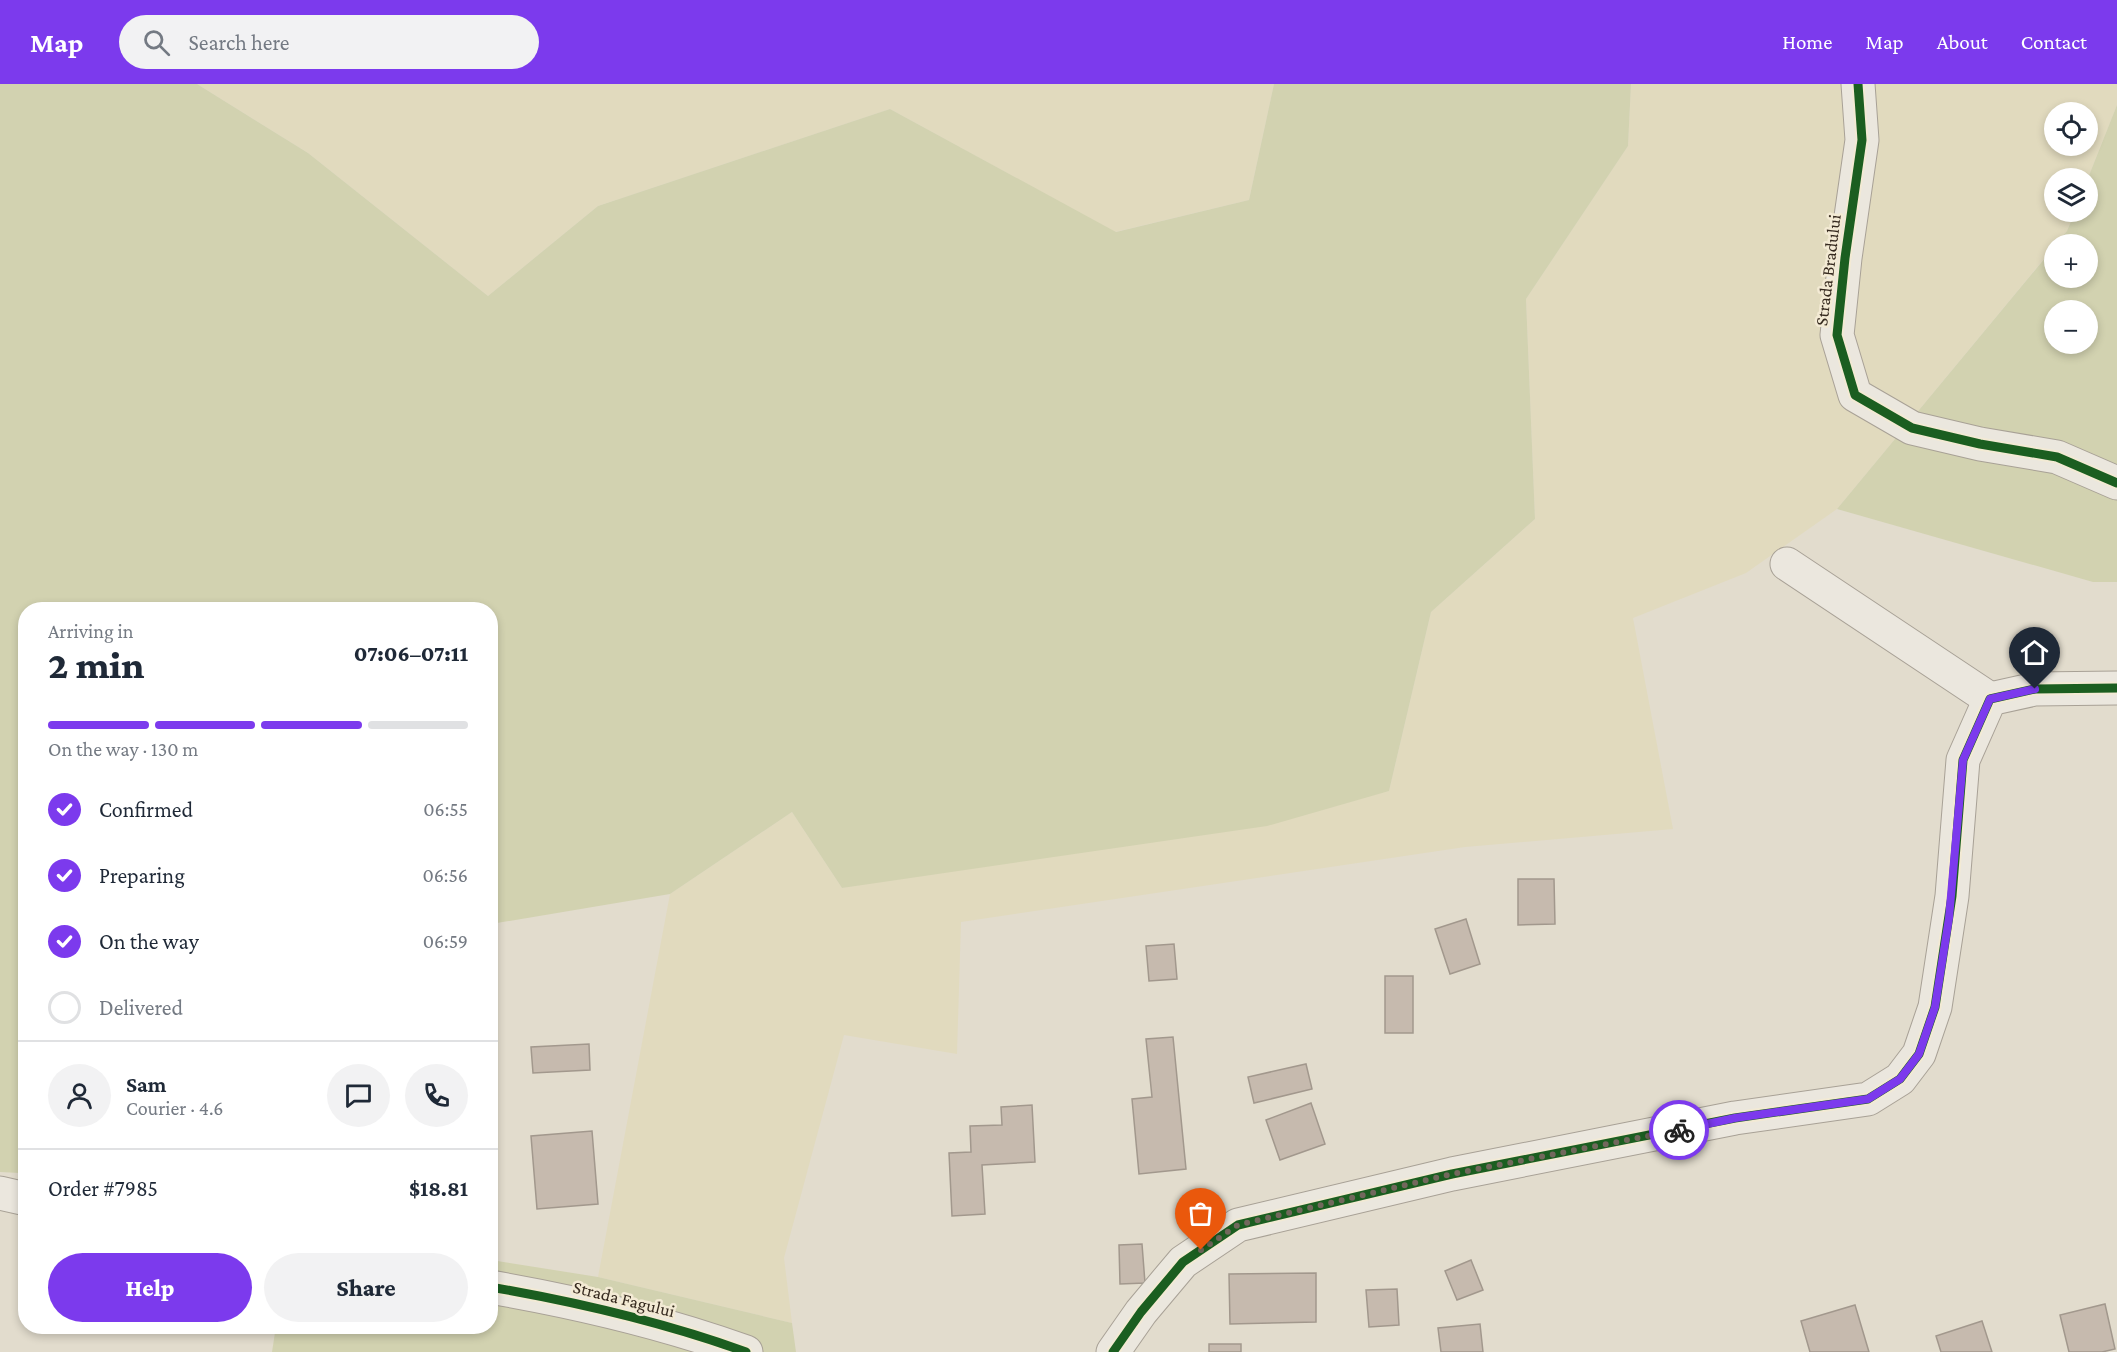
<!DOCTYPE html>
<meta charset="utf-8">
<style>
body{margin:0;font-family:"Crimson Pro",serif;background:#f2f2f3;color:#1f2937;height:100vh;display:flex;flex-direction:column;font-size:22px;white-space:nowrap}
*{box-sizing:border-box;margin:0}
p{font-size:20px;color:#747a83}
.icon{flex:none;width:33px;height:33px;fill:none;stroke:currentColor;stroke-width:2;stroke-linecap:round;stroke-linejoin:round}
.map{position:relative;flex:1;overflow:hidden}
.sheet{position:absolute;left:18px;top:518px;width:480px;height:732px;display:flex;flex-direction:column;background:#fff;border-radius:24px;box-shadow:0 3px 9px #0003}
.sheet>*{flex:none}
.tools{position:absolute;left:2044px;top:18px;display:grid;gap:12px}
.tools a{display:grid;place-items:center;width:54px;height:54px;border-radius:50%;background:#fff;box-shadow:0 3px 9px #0003;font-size:30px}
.pin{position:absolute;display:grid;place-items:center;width:51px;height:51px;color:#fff;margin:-62px -26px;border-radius:50% 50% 50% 0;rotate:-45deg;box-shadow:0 0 6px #0007}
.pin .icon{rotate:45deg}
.courier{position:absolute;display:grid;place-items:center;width:60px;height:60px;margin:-30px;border:4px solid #7c3aed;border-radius:50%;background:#fff;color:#222;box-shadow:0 2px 8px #0007}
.headline em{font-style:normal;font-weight:800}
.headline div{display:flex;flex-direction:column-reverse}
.headline{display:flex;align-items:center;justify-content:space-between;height:102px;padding:0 30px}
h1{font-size:39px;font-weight:800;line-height:45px}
.bar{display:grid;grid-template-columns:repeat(4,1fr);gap:9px 6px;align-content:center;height:72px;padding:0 30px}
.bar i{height:8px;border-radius:4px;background:#e0e1e3}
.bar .selected{background:#7c3aed}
.bar p{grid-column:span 4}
.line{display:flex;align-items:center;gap:15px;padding:0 30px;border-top:2px solid #e0e1e3}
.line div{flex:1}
.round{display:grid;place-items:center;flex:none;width:63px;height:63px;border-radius:32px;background:#f2f2f3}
ol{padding:0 30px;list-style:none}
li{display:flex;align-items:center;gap:18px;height:66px}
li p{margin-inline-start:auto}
li .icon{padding:6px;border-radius:50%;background:#7c3aed;color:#fff;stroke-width:4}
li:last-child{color:#747a83}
li i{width:33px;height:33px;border:3px solid #e0e1e3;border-radius:50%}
.action{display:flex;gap:12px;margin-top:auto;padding:12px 30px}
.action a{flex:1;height:69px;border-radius:36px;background:#7c3aed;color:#fff;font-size:24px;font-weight:800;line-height:69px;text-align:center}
.action a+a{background:#f2f2f3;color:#1f2937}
header{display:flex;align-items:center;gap:36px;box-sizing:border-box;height:84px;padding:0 30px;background:#7c3aed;color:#fff}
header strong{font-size:28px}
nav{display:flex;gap:33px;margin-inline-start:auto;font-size:21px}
.search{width:420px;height:54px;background:#f2f2f3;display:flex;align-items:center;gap:15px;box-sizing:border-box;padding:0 21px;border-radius:33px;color:#747a83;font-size:22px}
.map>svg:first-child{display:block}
.farmland{fill:#e1dabe;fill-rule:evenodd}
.green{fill:#d2d2b0;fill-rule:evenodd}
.building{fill:#c6baae;stroke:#a2988d;stroke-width:1.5}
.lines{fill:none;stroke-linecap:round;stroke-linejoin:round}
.street-casing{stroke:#a8a196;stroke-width:35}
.street{stroke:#ebe7de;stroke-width:33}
.cycleway-casing{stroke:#f3ead4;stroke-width:13}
.cycleway{stroke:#1b5e20;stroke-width:9}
.done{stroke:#72685c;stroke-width:6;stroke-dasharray:0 10.8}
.route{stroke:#7c3aed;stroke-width:8}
.labels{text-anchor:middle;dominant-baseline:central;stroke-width:5;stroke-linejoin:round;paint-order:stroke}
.street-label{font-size:18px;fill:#362a1f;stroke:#f3ead4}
</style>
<header>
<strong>Map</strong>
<div class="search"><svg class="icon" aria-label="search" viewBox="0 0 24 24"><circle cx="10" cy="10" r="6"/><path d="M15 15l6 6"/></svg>Search here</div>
<nav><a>Home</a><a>Map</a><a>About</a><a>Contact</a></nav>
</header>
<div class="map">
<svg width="2117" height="1268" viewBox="0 0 2117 1268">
<rect width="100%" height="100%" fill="#e2dccd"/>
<g class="farmland">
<polygon points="197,0 1274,0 1249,116 1115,148 890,25 598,122 488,212 308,69"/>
<path d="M1631 0H2117V21L2088 94H2055V128H2075L2067 147 1837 425 1746 489 1633 534 1673 745 1465 763 961 838 957 970 844 951 784 1174 792 1239 598 1193 670 810 792 728 842 804 1389 707 1431 528 1535 435 1526 215 1628 62ZM2055 28H2088V62H2055Z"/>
</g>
<g class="green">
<polygon points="0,0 197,0 308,69 488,212 598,122 890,25 1116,148 1249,116 1274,0 1631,0 1628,62 1526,215 1535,435 1431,528 1389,707 1267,742 842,804 792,728 670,810 491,840 490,525 26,525 26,1058 20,1089 0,1088"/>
<path d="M2117 21V498H2093L1837 425 2055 162V194H2088V160H2056L2067 147 2075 128H2088V94ZM2055 226H2088V260H2055Z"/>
<polygon points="491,1176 598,1193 792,1239 796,1268 272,1268 276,1242 490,1242"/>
</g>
<g class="building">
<polygon points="1518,795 1554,795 1555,840 1518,841"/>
<polygon points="1466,835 1480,880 1450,890 1435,845"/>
<polygon points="1174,860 1177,895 1149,897 1146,862"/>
<rect x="1385" y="892" width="28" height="57"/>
<polygon points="1173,953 1186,1085 1139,1090 1132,1015 1152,1013 1146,955"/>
<polygon points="589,960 590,986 533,989 531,963"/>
<polygon points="1306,980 1312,1005 1254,1019 1248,993"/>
<polygon points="1311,1019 1325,1060 1280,1076 1266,1036"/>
<polygon points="1032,1021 1035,1078 982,1081 985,1130 952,1132 949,1069 971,1068 970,1042 1002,1041 1001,1023"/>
<polygon points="592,1047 598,1120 537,1125 531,1052"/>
<polygon points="1142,1160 1145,1199 1120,1200 1119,1161"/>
<polygon points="1471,1176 1483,1206 1457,1216 1445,1187"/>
<polygon points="1316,1189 1316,1238 1230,1240 1229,1190"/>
<polygon points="1397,1205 1399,1241 1369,1243 1366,1206"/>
<polygon points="2105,1220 2115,1265 2102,1268 2069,1268 2060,1231"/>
<polygon points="1855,1221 1869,1268 1810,1268 1801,1237"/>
<polygon points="1982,1237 1992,1268 1941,1268 1936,1252"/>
<polygon points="1480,1240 1483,1268 1441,1268 1438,1244"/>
<rect x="1209" y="1260" width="32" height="8"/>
</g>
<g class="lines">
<g class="street-casing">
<g id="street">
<polyline points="1858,0 1862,56 1845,174 1837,251 1855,311 1912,344 1980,360 2057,373 2117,399"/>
<polyline points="1787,480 1990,615"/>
<polyline points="0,1109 26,1115"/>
<path d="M490 1203C577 1218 663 1238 746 1268"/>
<polyline points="1113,1268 1141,1228 1183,1178 1238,1141 1452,1090 1735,1034 1868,1015 1900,995 1919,970 1935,923 1952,812 1963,676 1990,615 2035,605 2117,604"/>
</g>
</g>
<use href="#street" class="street"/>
<g class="cycleway-casing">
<g id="cycleway">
<polyline points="1858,0 1862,56 1845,174 1837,251 1855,311 1912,344 1980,360 2057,373 2117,399"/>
<path d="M490 1203C577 1218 663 1238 746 1268"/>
<polyline points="1113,1268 1141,1228 1183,1178 1238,1141 1452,1090 1735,1034 1868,1015 1900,995 1919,970 1935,923 1952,812 1963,676 1990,615 2035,605 2117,604"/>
</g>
</g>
<use href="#cycleway" class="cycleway"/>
</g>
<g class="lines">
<polyline class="done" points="1201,1166 1238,1141 1452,1090 1679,1046"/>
<polyline class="route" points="1679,1046 1735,1034 1868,1015 1900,995 1919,970 1935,923 1949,834 1963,676 1990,615 2035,605"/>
</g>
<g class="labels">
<g class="street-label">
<text transform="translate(1828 186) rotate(-83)">Strada Bradului</text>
<text transform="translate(624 1215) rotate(14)">Strada Fagului</text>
</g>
</g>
</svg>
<div class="tools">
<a><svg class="icon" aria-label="locate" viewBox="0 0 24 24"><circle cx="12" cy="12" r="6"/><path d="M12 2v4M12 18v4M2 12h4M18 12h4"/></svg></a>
<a><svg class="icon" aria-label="layers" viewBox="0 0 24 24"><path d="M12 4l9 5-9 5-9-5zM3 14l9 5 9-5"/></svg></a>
<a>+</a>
<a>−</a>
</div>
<div class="pin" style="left:1201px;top:1166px;background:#ea580c"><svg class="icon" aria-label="bag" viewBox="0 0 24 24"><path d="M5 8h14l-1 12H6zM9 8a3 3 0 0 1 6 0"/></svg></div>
<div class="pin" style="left:2035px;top:605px;background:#1f2937"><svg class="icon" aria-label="home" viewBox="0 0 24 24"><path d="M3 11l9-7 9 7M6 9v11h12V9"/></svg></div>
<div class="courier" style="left:1679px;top:1046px"><svg class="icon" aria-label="bike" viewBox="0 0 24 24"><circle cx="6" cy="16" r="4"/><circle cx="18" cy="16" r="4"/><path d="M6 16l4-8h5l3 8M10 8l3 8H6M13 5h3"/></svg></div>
<section class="sheet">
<div class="headline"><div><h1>2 min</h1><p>Arriving in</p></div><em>07:06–07:11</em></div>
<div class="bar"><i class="selected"></i><i class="selected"></i><i class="selected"></i><i></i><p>On the way · 130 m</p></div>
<ol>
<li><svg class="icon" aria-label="check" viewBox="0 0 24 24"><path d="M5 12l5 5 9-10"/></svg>Confirmed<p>06:55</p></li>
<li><svg class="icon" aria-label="check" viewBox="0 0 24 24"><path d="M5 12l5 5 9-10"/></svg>Preparing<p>06:56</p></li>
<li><svg class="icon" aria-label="check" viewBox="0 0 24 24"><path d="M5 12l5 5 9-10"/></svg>On the way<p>06:59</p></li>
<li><i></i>Delivered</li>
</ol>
<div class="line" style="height:108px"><a class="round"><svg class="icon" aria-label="person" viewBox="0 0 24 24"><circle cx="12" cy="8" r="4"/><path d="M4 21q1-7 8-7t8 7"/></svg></a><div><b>Sam</b><p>Courier · 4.6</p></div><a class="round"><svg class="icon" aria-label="chat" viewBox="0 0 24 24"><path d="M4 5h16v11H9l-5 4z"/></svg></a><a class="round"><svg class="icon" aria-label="phone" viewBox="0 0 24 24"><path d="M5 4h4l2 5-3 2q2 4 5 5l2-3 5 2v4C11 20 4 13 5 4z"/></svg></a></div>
<div class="line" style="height:78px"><div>Order #7985</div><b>$18.81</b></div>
<div class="action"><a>Help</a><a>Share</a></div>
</section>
</div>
